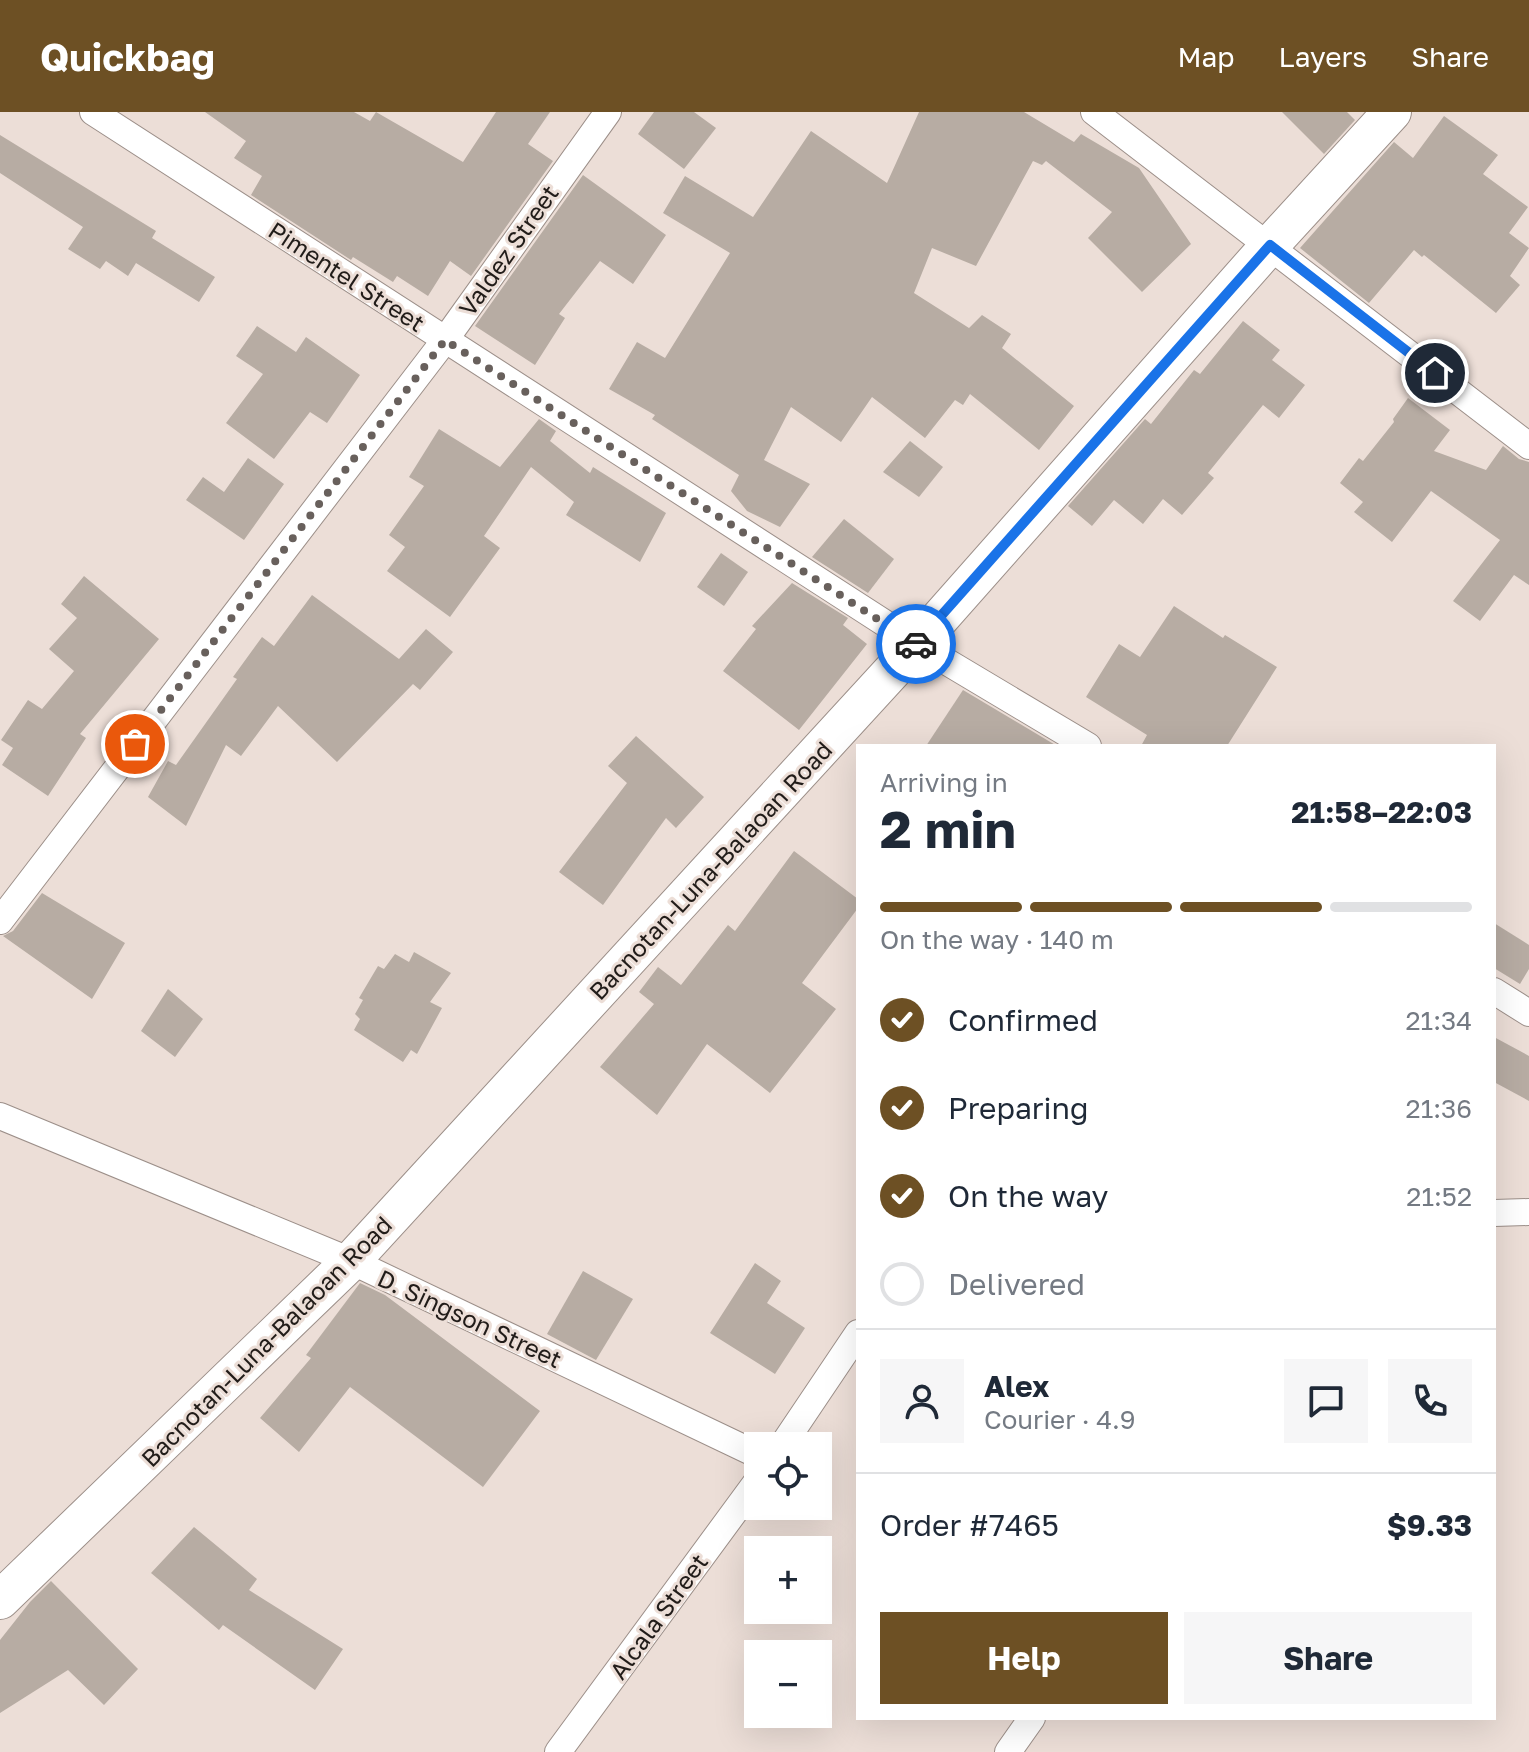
<!DOCTYPE html>
<meta charset="utf-8">
<style>
body{margin:0;font-family:"Golos Text",sans-serif;background:#f6f6f7;color:#1f2937;height:100vh;display:flex;flex-direction:column;font-size:30px;white-space:nowrap}
*{box-sizing:border-box;margin:0}
p{font-size:26px;color:#747a83}
.icon{flex:none;width:44px;height:44px;fill:none;stroke:currentColor;stroke-width:2;stroke-linecap:round;stroke-linejoin:round}
.map{position:relative;flex:1;overflow:hidden}
.side{position:absolute;left:856px;top:632px;width:640px;height:976px;display:flex;flex-direction:column;background:#fff;border-radius:0px;box-shadow:0 8px 32px #0002}
.side>*{flex:none}
.controls{position:absolute;left:744px;top:1320px;display:grid;gap:16px}
.controls a{display:grid;place-items:center;width:88px;height:88px;border-radius:0px;background:#fff;box-shadow:0 8px 32px #0002;font-size:40px}
.pin{position:absolute;display:grid;place-items:center;width:68px;height:68px;color:#fff;margin:-34px;border:4px solid #fff;border-radius:50%;box-shadow:0 2px 8px #0007}
.courier{position:absolute;display:grid;place-items:center;width:80px;height:80px;margin:-40px;border:6px solid #1a73e8;border-radius:50%;background:#fff;color:#222;box-shadow:0 2px 10px #0007}
.overview em{font-style:normal;font-weight:700}
.overview div{display:flex;flex-direction:column-reverse}
.overview{display:flex;align-items:center;justify-content:space-between;height:136px;padding:0 24px}
h1{font-size:52px;font-weight:700;line-height:60px}
.bar{display:grid;grid-template-columns:repeat(4,1fr);gap:12px 8px;align-content:center;height:96px;padding:0 24px}
.bar i{height:10px;border-radius:6px;background:#e0e1e3}
.bar .current{background:#6d5024}
.bar p{grid-column:span 4}
.line{display:flex;align-items:center;gap:20px;padding:0 24px;border-top:2px solid #e0e1e3}
.line div{flex:1}
.round{display:grid;place-items:center;flex:none;width:84px;height:84px;border-radius:0px;background:#f6f6f7}
ol{padding:0 24px;list-style:none}
li{display:flex;align-items:center;gap:24px;height:88px}
li p{margin-inline-start:auto}
li .icon{padding:8px;border-radius:50%;background:#6d5024;color:#fff;stroke-width:4}
li:last-child{color:#747a83}
li i{width:44px;height:44px;border:4px solid #e0e1e3;border-radius:50%}
.action{display:flex;gap:16px;margin-top:auto;padding:16px 24px}
.action a{flex:1;height:92px;border-radius:0px;background:#6d5024;color:#fff;font-size:32px;font-weight:700;line-height:92px;text-align:center}
.action a+a{background:#f6f6f7;color:#1f2937}
header{display:flex;align-items:center;gap:48px;box-sizing:border-box;height:112px;padding:0 40px;background:#6d5024;color:#fff}
header strong{font-size:38px}
nav{display:flex;gap:44px;margin-inline-start:auto;font-size:28px}
.map>svg:first-child{display:block}
.building{fill:#b7aca3}
.lines{fill:none;stroke-linecap:round;stroke-linejoin:round}
.minor-casing{stroke:#9c8f89;stroke-width:28}
.secondary-casing{stroke:#9c8f89;stroke-width:40}
.minor{stroke:#fff;stroke-width:26}
.secondary{stroke:#fff;stroke-width:38}
.done{stroke:#68605c;stroke-width:8;stroke-dasharray:0 14.4}
.route{stroke:#1a73e8;stroke-width:10}
.labels{text-anchor:middle;dominant-baseline:central;stroke-width:6;stroke-linejoin:round;paint-order:stroke}
.street-label{font-size:24px;fill:#211c19;stroke:#ecded7}
</style>
<header>
<strong>Quickbag</strong>
<nav><a>Map</a><a>Layers</a><a>Share</a></nav>
</header>
<div class="map">
<svg width="1529" height="1640" viewBox="0 0 1529 1640">
<rect width="100%" height="100%" fill="#ecded7"/>
<g class="building">
<polygon points="205,0 354,0 370,9 376,0 463,50 496,0 550,0 528,32 553,49 471,164 450,149 428,184 397,164 393,170 353,145 351,148 251,83 262,64 234,46 246,29"/>
<polygon points="654,0 694,0 716,16 684,57 638,22"/>
<polygon points="919,0 1024,0 1074,30 1081,22 1139,56 1191,132 1142,180 1088,126 1112,100 1046,49 1042,53 1033,49 976,154 932,136 914,181 969,216 982,203 1011,222 1002,236 1074,294 1039,338 970,282 963,293 955,288 925,326 872,285 841,330 791,295 764,348 810,372 780,415 747,399 731,379 739,363 652,307 655,303 609,277 637,230 665,246 730,141 663,101 685,64 753,105 811,19 887,71"/>
<polygon points="1282,0 1347,0 1355,8 1324,42"/>
<polygon points="1444,4 1498,43 1483,62 1528,95 1509,121 1529,136 1510,164 1520,173 1496,201 1424,143 1422,145 1414,138 1369,191 1300,136 1394,30 1413,46"/>
<polygon points="0,23 156,119 152,126 215,165 199,190 136,151 128,164 106,149 100,157 68,137 83,115 0,61"/>
<polygon points="583,63 666,123 633,172 600,149 559,202 565,206 535,253 475,214"/>
<polygon points="1243,209 1280,238 1272,248 1305,273 1279,306 1263,293 1208,361 1214,366 1182,403 1163,387 1143,412 1114,388 1092,414 1068,394 1145,307 1151,312 1194,258 1200,262"/>
<polygon points="257,214 296,240 306,225 360,263 327,311 310,300 274,347 226,311 263,262 236,244"/>
<polygon points="1408,286 1450,318 1434,339 1486,358 1503,334 1519,347 1529,350 1529,473 1514,463 1480,509 1453,489 1500,428 1431,379 1392,430 1354,400 1363,390 1340,371 1359,346 1363,349 1394,310 1393,307"/>
<polygon points="539,307 556,319 550,329 590,361 593,355 666,401 640,450 566,403 574,390 531,355 484,424 500,436 450,505 387,459 405,435 389,423 424,374 409,365 439,317 500,355"/>
<polygon points="910,329 943,355 919,385 883,360"/>
<polygon points="248,346 284,372 244,428 186,388 203,365 224,380"/>
<polygon points="844,407 894,447 868,481 812,445"/>
<polygon points="721,441 748,460 724,494 697,475"/>
<polygon points="84,464 159,527 80,622 86,626 48,684 2,653 13,636 1,628 28,588 42,597 74,559 49,537 77,506 61,492"/>
<polygon points="792,471 848,506 843,513 867,532 799,618 723,559 756,517 752,514"/>
<polygon points="312,483 399,547 426,517 453,540 420,578 413,572 337,650 278,594 241,644 226,633 186,714 148,685 168,649 176,653 237,567 233,565 262,525 274,534"/>
<polygon points="1174,494 1223,526 1225,523 1277,555 1227,634 1141,634 1147,623 1086,585 1119,532 1140,545"/>
<polygon points="963,578 1057,634 926,634"/>
<polygon points="636,624 704,685 676,716 666,706 603,793 559,760 627,671 608,654"/>
<polygon points="794,739 858,787 858,796 802,871 836,897 770,981 707,932 657,1003 600,955 654,892 639,880 658,855 681,873 728,813 735,819"/>
<polygon points="42,781 125,831 92,887 3,824 13,819"/>
<polygon points="1494,811 1529,833 1529,857 1520,872 1494,856"/>
<polygon points="414,840 451,861 430,890 442,896 417,942 411,938 403,950 354,918 360,907 355,902 363,888 359,886 378,854 384,857 395,842 409,850"/>
<polygon points="168,877 203,907 175,945 141,919"/>
<polygon points="1494,925 1529,944 1529,989 1494,970"/>
<polygon points="755,1151 781,1169 767,1191 805,1216 775,1262 710,1221"/>
<polygon points="583,1159 633,1187 596,1248 547,1222"/>
<polygon points="360,1171 385,1183 540,1299 483,1375 350,1275 299,1340 260,1306 311,1246 306,1243"/>
<polygon points="194,1415 257,1467 249,1478 343,1537 315,1578 223,1513 219,1518 151,1461"/>
<polygon points="51,1469 138,1557 104,1593 68,1558 0,1601 0,1528 30,1490"/>
</g>
<g class="lines">
<g class="minor-casing">
<g id="minor">
<polyline points="93,0 917,532 1088,634"/>
<polyline points="1094,0 1529,334"/>
<polyline points="0,809 445,228 608,0"/>
<polyline points="1494,879 1529,901"/>
<polyline points="0,1004 351,1149 758,1343"/>
<polyline points="1494,1101 1529,1100"/>
<polyline points="782,1334 858,1221"/>
<polyline points="558,1640 758,1368"/>
<polyline points="1008,1640 1032,1606"/>
</g>
</g>
<g class="secondary-casing">
<polyline id="secondary" points="0,1488 351,1149 917,532 1270,133 1392,0"/>
</g>
<use href="#minor" class="minor"/>
<use href="#secondary" class="secondary"/>
</g>
<g class="lines">
<polyline class="done" points="135,632 445,228 916,532"/>
<polyline class="route" points="916,532 1270,133 1435,261"/>
</g>
<g class="labels">
<g class="street-label">
<text transform="translate(508 138) rotate(-55)">Valdez Street</text>
<text transform="translate(347 164) rotate(33)">Pimentel Street</text>
<text transform="translate(710 758) rotate(-47)">Bacnotan-Luna-Balaoan Road</text>
<text transform="translate(470 1206) rotate(25)">D. Singson Street</text>
<text transform="translate(266 1229) rotate(-45)">Bacnotan-Luna-Balaoan Road</text>
<text transform="translate(658 1504) rotate(-54)">Alcala Street</text>
</g>
</g>
</svg>
<div class="controls">
<a><svg class="icon" aria-label="locate" viewBox="0 0 24 24"><circle cx="12" cy="12" r="6"/><path d="M12 2v4M12 18v4M2 12h4M18 12h4"/></svg></a>
<a>+</a>
<a>−</a>
</div>
<div class="pin" style="left:135px;top:632px;background:#ea580c"><svg class="icon" aria-label="bag" viewBox="0 0 24 24"><path d="M5 8h14l-1 12H6zM9 8a3 3 0 0 1 6 0"/></svg></div>
<div class="pin" style="left:1435px;top:261px;background:#1f2937"><svg class="icon" aria-label="home" viewBox="0 0 24 24"><path d="M3 11l9-7 9 7M6 9v11h12V9"/></svg></div>
<div class="courier" style="left:916px;top:532px"><svg class="icon" aria-label="car" viewBox="0 0 24 24"><path d="M5 17H2v-5l4-1 3-4h7l3 4 3 1v5h-3M9 17h6M6 11h13"/><circle cx="7" cy="17" r="2"/><circle cx="17" cy="17" r="2"/></svg></div>
<section class="side">
<div class="overview"><div><h1>2 min</h1><p>Arriving in</p></div><em>21:58–22:03</em></div>
<div class="bar"><i class="current"></i><i class="current"></i><i class="current"></i><i></i><p>On the way · 140 m</p></div>
<ol>
<li><svg class="icon" aria-label="check" viewBox="0 0 24 24"><path d="M5 12l5 5 9-10"/></svg>Confirmed<p>21:34</p></li>
<li><svg class="icon" aria-label="check" viewBox="0 0 24 24"><path d="M5 12l5 5 9-10"/></svg>Preparing<p>21:36</p></li>
<li><svg class="icon" aria-label="check" viewBox="0 0 24 24"><path d="M5 12l5 5 9-10"/></svg>On the way<p>21:52</p></li>
<li><i></i>Delivered</li>
</ol>
<div class="line" style="height:144px"><a class="round"><svg class="icon" aria-label="person" viewBox="0 0 24 24"><circle cx="12" cy="8" r="4"/><path d="M4 21q1-7 8-7t8 7"/></svg></a><div><b>Alex</b><p>Courier · 4.9</p></div><a class="round"><svg class="icon" aria-label="chat" viewBox="0 0 24 24"><path d="M4 5h16v11H9l-5 4z"/></svg></a><a class="round"><svg class="icon" aria-label="phone" viewBox="0 0 24 24"><path d="M5 4h4l2 5-3 2q2 4 5 5l2-3 5 2v4C11 20 4 13 5 4z"/></svg></a></div>
<div class="line" style="height:104px"><div>Order #7465</div><b>$9.33</b></div>
<div class="action"><a>Help</a><a>Share</a></div>
</section>
</div>
